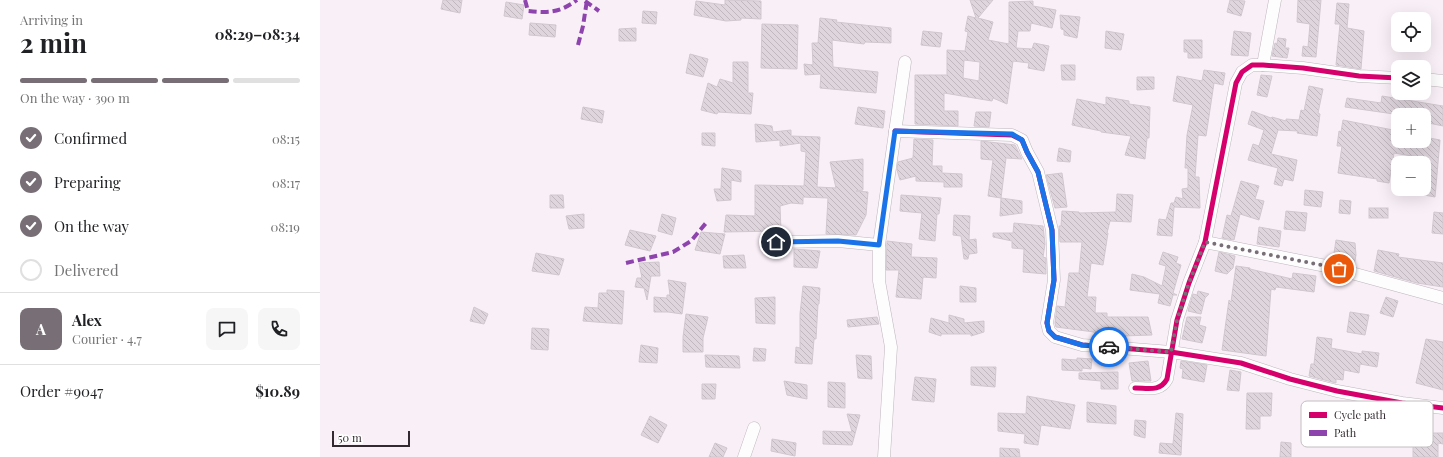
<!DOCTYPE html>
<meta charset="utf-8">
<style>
body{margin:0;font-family:"Playfair Display",serif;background:#f6f6f6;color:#202124;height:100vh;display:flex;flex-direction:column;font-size:15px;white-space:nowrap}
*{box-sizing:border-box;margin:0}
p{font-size:13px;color:#757577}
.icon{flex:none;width:22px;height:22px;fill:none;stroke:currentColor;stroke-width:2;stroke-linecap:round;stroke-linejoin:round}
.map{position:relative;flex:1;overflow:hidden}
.drawer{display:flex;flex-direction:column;background:#fff;width:320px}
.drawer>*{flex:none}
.tools{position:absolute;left:1071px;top:12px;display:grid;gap:8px}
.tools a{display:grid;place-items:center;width:40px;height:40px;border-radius:8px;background:#fff;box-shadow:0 4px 16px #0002;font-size:20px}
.scale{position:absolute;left:12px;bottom:10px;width:78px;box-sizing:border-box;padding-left:4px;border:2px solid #322a30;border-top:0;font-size:11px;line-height:14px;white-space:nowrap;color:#322a30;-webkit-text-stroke:3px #fff;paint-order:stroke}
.pin{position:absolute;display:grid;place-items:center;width:34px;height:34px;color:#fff;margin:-17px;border:2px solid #fff;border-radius:50%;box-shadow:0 1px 4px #0007}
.courier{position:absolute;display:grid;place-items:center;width:40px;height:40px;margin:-20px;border:3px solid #1a73e8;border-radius:50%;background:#fff;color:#222;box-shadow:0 1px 5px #0007}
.overview em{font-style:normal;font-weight:700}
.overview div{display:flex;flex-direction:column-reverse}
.overview{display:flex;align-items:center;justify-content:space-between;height:68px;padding:0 20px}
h1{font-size:26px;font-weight:700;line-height:30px}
.bar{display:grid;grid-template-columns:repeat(4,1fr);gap:6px 4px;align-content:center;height:48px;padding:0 20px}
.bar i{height:5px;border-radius:3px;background:#e0e0e0}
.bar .selected{background:#786f76}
.bar p{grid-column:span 4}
.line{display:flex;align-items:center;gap:10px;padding:0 20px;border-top:1px solid #e0e0e0}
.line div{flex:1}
.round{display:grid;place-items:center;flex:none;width:42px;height:42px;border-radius:8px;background:#f6f6f6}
ol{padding:0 20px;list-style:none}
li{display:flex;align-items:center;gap:12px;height:44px}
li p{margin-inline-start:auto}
li .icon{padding:4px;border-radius:50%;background:#786f76;color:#fff;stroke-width:4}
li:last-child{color:#757577}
li i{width:22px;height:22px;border:2px solid #e0e0e0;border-radius:50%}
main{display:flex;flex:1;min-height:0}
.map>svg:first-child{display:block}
.building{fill:url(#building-back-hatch);stroke:#d1c8cf;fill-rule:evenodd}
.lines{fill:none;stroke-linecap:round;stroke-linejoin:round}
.street-casing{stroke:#bfb6bd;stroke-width:13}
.street{stroke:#fefdfe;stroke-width:12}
.quiet{stroke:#8e44ad;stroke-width:4;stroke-dasharray:8 4;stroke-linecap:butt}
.cycleway-casing{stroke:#fff;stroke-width:8}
.cycleway{stroke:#d6006c;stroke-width:5}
.done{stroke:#786f76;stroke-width:4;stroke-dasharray:0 7.2}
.route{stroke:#1a73e8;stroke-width:5}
.key{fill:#fff;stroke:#c2bfc1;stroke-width:1}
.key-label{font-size:11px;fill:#322a30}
</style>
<main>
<section class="drawer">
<div class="overview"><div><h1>2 min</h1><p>Arriving in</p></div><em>08:29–08:34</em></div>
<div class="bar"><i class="selected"></i><i class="selected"></i><i class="selected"></i><i></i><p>On the way · 390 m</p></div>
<ol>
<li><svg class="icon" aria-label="check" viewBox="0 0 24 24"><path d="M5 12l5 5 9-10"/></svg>Confirmed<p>08:15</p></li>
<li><svg class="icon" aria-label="check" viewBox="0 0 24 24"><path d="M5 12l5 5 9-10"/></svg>Preparing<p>08:17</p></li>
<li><svg class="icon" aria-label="check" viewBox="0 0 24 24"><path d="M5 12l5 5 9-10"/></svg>On the way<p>08:19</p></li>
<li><i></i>Delivered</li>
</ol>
<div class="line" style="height:72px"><b class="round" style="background:#786f76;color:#fff">A</b><div><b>Alex</b><p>Courier · 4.7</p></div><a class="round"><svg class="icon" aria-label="chat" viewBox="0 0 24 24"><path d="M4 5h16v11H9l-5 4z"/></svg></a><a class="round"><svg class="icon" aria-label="phone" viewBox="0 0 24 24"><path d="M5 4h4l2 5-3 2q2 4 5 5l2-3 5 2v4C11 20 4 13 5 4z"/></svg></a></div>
<div class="line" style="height:52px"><div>Order #9047</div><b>$10.89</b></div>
</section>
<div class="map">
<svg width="1123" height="457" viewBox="0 0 1123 457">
<defs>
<pattern id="building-back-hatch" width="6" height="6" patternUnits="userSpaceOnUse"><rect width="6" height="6" fill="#dfd6dd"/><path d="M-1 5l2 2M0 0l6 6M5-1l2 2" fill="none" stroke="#c0b8be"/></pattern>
</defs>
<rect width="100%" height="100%" fill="#f9eff7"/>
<g class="building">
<polygon points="123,0 142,0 140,13 121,9"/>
<polygon points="405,0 441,1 441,19 421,18 421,20 406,21 374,15 376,1 405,5"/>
<path d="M650 0H673L658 18 673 22 668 40 689 44V2L713 1V6L736 10 732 28 711 23 710 31H698L696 48 712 49 714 43 729 46 724 71 708 68 709 63 693 61 687 104 673 98 672 101 624 93V111H638V126L595 124V75H627V50L645 51 648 32 645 31 648 16 656 18ZM644 60 660 62 659 81 643 78Z"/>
<polygon points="910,0 925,1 921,16 907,12"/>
<polygon points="978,0 1001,0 996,57 982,56 983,46 988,47 990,24 977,22"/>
<polygon points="186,2 204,5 202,19 184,16"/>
<polygon points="1017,3 1029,4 1027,28 1044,31 1041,69 1016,65 1020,24 1015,24"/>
<polygon points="323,11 337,12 336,24 322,23"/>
<polygon points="740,15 760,17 757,38 744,35 744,30 741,29"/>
<polygon points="500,18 517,20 516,22 571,28 571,43 545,42 544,44 512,40 513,67 558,72 556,93 500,88 501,74 485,75 484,64 493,65 492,43 498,43"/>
<polygon points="210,23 236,25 235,37 209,35"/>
<polygon points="442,24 478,25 477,69 441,68"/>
<polygon points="316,28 316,41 299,41 299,29"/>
<polygon points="603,31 622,33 620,47 601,45"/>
<polygon points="786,31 804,34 801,50 785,48"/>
<polygon points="914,31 931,33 928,56 911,55"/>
<polygon points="958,38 966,39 965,48 969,48 967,58 952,56 955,43 957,44"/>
<polygon points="864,40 882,40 882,58 868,58 868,52 864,52"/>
<polygon points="370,54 388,59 383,77 366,73"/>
<polygon points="413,62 428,62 428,93 433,93 431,114 398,112 397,114 381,110 388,83 397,87 400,79 413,83"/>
<polygon points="741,65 755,65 755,80 742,80"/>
<polygon points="884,70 905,73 903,85 894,83 886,136 878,135 875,177 879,177 880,208 854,207 852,236 837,235 839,219 846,220 851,203 854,203 856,197 863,199 862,189 868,188 868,168 865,168 867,135 873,105 853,101 857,76 882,81"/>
<polygon points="941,75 952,76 947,97 937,95"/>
<polygon points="817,77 834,77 834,89 817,90"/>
<polygon points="989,86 1003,89 998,113 1000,114 997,136 977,133 978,131 958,130 951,154 977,160 973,181 964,179 962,186 954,184 958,168 928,160 933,144 939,146 944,130 928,124 932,111 951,118 952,117 966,121 966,119 979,120 981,110 984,111"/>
<polygon points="1062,96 1123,106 1123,126 1104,122 1104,115 1081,115 1025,107 1027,98 1061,103"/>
<polygon points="786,97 809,101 809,104 830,107 829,138 827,138 825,159 805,155 811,136 781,132 781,131 752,125 757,99 786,105"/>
<polygon points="263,107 284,111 282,123 261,119"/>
<polygon points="538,107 565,111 563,128 535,124"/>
<polygon points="656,112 671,112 669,127 654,126"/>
<polygon points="1023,120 1078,131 1078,141 1104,141 1104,137 1120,140 1115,197 1104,195 1104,158 1074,153 1069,183 1057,181 1057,179 1018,173 1022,146 1017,146 1019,131 1021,132"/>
<polygon points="435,124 452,126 453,132 471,130 471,136 500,137 497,187 516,188 510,162 543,159 543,190 536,191 548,192 546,215 536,235 506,234 508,198 483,197 483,204 471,203 460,206 461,231 404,232 406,215 435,216 435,185 484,186 486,152 481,151 481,143 460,146 460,140 436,142"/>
<polygon points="382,133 395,133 395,146 382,145"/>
<polygon points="594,139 613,140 612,166 622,166 622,173 642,174 642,187 624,187 624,182 596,181 596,176 580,180 577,170 578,162 593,158"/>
<polygon points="661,141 695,145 702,159 686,158 681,198 668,196 673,160 661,159"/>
<polygon points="739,148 751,151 750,162 737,161"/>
<polygon points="402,168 421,171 421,182 411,180 411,200 397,201 394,189 401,189"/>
<polygon points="742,173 747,207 735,208 726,175"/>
<polygon points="921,181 939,186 935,199 944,201 939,220 920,214 914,240 902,238 907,215 911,216"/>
<polygon points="985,190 1003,192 1001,207 984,205"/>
<polygon points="797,194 813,195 811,222 790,221 787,233 788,233 783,265 771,263 767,297 776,297 775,313 787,313 787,317 828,317 832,335 802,336 803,341 776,339 774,332 736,327 735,323 737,306 745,307 749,273 759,273 762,242 740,242 739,226 741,226 742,211 759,212 759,213 796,212"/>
<polygon points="230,195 243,195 244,208 230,208"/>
<polygon points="581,195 621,198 619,214 617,214 615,241 599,239 602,213 580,211"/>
<polygon points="681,198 702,201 702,213 680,216"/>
<polygon points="1020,200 1031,201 1030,214 1019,213"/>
<rect x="1049" y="208" width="19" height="10"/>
<polygon points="966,211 987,213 985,231 964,229"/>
<polygon points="1114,212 1123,213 1123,234 1112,233"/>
<polygon points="264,214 264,228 249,229 246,216"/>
<polygon points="342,214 356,218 352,235 338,231"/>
<polygon points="634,215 650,216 649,240 656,239 657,253 649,254 648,259 644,259 641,236 633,235"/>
<polygon points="694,223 723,226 725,244 723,257 726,258 726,274 703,272 704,249 692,248 692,241 673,237 673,233 693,233"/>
<polygon points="939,227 961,231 959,247 937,244"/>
<polygon points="310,230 336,236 330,251 305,245"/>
<polygon points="381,232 405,234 400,254 375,250"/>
<polygon points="1016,240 1035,243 1036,255 1034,266 1013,260"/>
<polygon points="567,241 592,244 591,257 617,258 616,278 603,277 601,299 576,297 579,270 566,270"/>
<polygon points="474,249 500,251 497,268 474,267"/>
<polygon points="1058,250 1079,254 1078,257 1123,263 1123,287 1097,283 1054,271"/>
<polygon points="843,252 858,257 856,263 861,265 853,293 857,295 853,295 850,306 838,303 840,294 810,290 812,274 824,277 842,286 846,266 839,264"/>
<polygon points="899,252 915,256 913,268 907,274 895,271"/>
<polygon points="216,253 244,259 239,275 212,271"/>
<polygon points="424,255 426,268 404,268 403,256"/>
<polygon points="339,262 340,276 331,276 327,300 324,288 315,287 317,278 322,278 319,263"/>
<polygon points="916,266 930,268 930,269 972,279 973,273 996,276 994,292 956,287 955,290 951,289 946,356 902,350 909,300 911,302"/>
<polygon points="348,280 366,283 362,314 348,312 334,312 334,297 347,298 347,295 350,295"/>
<polygon points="483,286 500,288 499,304 498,304 496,339 494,339 492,364 475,363 476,347 480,348 480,314"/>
<polygon points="640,286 656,288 656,302 640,302"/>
<polygon points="287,290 304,291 302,324 263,321 265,307 278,308 279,293 287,293"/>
<polygon points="878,291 889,294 885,298 881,314 868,311 873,294 877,295"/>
<polygon points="455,297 455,324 436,323 435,298"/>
<polygon points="1066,297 1078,301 1073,317 1060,313"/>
<polygon points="154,307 168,314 164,324 150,321"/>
<polygon points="1030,312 1049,315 1045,335 1027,332"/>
<polygon points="366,314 388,317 383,338 383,352 363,352 363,337"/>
<polygon points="629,315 644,319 644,323 664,321 664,332 651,336 651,334 621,334 621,336 609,332 611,318 629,323"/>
<polygon points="557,317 559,324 528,327 527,320"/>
<polygon points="867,317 881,317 879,325 886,327 882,343 862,339"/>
<polygon points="212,328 229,329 228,350 211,349"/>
<polygon points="997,337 1012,339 1011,348 1042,354 1042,351 1059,353 1057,367 1040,364 1039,373 1024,370 1023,380 1016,379 1016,383 989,376 991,364 994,364"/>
<polygon points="1106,339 1123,342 1123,390 1096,383"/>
<polygon points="321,345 338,348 337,363 319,362"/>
<polygon points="434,348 446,349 445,361 433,361"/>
<polygon points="385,355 419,356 420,368 386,367"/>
<polygon points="536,355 551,356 552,379 538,378"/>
<polygon points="757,358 772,359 771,369 762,368 762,371 742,370 742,359 757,360"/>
<polygon points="828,361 831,381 812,381 809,363"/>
<polygon points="861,361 887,365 884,382 862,378 863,369 860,368"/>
<polygon points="651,367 676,367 675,387 651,385"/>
<polygon points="910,370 921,372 919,391 907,390"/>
<polygon points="798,372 798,389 781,389 781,381 759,379 759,373"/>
<polygon points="595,377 616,379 614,402 592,400"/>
<polygon points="464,381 487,385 487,399 467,395"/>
<polygon points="508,382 525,383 525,408 508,407"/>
<polygon points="382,384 396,384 395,399 382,399"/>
<polygon points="927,393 952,393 951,416 940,416 940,429 926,429"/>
<polygon points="707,396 755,405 750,429 721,425 718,445 704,443 705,434 678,431 678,413 706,414"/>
<polygon points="767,402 796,406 796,424 767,422"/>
<polygon points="856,413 863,414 861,455 839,453 840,443 853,444"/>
<polygon points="1044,413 1067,417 1067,415 1081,416 1080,431 1099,433 1123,433 1123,444 1118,443 1118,457 1093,457 1093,442 1069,440 1070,431 1043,428"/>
<polygon points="527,414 540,415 532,445 503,444 503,431 532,432"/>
<polygon points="330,416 347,425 338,443 321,435"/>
<polygon points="815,420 826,421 825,438 814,435"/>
<polygon points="452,439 476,443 475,456 451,451"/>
<polygon points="961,442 971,443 971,457 960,457"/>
<polygon points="395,443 407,448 403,457 389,457"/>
<polygon points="680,448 699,449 700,457 680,457"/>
</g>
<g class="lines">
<g class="street-casing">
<g id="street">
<polyline points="943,65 955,0"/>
<polyline points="1104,79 1123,81"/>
<polyline points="575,131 692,135 702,140 707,152 718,172 732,230 734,280 727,323 729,331 735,337 762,345 851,352 921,363 970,379 1017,391 1082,403 1123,408"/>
<polyline points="456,242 518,241 559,245"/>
<polyline points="885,242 1006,266 1123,298"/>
<path d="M815 388C828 388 840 392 847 379L857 320 869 283 885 242 916 83 922 72 932 65H943L983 68 1039 76 1078 78"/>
<polyline points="424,457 434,428"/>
<polyline points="564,457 571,347 559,281 559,245 585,62"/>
</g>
</g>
<use href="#street" class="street"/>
<g class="quiet">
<path d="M205 0 208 11C229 13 239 13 257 0"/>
<polyline points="265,1 279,11"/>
<polyline points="258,45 263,26 267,0"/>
<polyline points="306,263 353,252 371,241 386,223"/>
</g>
<g class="cycleway-casing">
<g id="cycleway">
<polyline points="575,131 692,135 702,140 707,152 718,172 732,230 734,280 727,323 729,331 735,337 762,345 851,352 921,363 970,379 1017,391 1082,403 1123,408"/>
<path d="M815 388C828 388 840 392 847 379L857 320 869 283 885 242 916 83 922 72 932 65H943L983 68 1039 76 1078 78"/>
</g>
</g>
<use href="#cycleway" class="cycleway"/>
</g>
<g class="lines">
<polyline class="done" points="789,347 851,352 857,320 869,283 885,242 1006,266 1019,269"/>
<polyline class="route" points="456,242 518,241 559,245 575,131 692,134 702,140 707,152 718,172 732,230 734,280 727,323 729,331 735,337 762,345 789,347"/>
</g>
<rect x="981" y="401" width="132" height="46" rx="6" class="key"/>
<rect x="989" y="412" width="18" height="6" fill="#d6006c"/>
<rect x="989" y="430" width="18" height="6" fill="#8e44ad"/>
<g class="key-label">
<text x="1014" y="419">Cycle path</text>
<text x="1014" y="437">Path</text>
</g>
</svg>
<div class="tools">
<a><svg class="icon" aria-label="locate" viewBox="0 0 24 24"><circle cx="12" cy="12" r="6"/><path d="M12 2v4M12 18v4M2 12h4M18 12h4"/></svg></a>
<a><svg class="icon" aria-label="layers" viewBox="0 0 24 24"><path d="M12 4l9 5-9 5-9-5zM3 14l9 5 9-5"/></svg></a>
<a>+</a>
<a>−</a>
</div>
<div class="scale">50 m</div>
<div class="pin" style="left:1019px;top:269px;background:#ea580c"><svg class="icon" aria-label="bag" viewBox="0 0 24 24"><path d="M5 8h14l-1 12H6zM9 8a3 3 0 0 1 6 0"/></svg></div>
<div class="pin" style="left:456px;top:242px;background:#1f2937"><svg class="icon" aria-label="home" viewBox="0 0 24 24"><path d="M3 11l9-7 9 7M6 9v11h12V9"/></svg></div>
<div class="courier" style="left:789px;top:347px"><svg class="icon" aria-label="car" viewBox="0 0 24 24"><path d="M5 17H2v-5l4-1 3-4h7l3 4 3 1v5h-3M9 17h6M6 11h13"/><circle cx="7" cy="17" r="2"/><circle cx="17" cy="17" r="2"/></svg></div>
</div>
</main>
